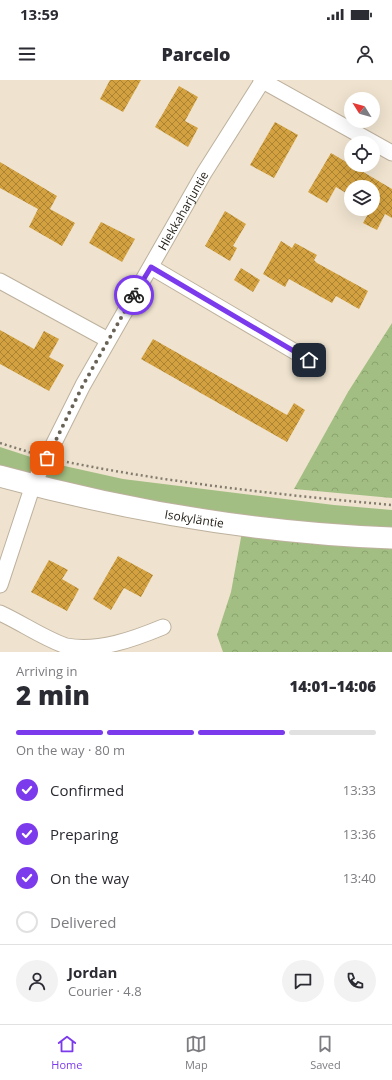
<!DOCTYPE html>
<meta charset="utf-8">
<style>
body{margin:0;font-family:"Open Sans",sans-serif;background:#f2f2f3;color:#2b2b33;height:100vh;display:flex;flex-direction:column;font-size:15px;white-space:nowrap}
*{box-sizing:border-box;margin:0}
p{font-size:13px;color:#7c7c81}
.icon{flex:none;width:22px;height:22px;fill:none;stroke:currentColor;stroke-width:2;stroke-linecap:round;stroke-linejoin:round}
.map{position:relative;height:572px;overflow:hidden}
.sheet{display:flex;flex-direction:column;background:#fff;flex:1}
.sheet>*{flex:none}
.needle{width:26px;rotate:307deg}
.buttons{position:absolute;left:344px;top:12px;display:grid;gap:8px}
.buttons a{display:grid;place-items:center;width:36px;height:36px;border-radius:50%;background:#fff;box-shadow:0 4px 16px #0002;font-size:20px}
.pin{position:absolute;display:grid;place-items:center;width:34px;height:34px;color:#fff;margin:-17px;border-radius:8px;box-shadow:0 2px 6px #0006}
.courier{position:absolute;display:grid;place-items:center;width:40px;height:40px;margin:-20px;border:3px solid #7c3aed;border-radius:50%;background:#fff;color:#222;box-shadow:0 1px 5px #0007}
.summary em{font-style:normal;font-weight:800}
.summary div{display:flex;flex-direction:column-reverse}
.summary{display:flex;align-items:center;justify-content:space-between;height:68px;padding:0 16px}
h1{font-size:26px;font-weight:800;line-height:30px}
.bar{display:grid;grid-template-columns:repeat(4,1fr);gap:6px 4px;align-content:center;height:48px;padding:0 16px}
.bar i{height:5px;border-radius:3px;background:#e1e1e2}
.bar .selected{background:#7c3aed}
.bar p{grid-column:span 4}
.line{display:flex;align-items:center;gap:10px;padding:0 16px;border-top:1px solid #e1e1e2}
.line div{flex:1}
.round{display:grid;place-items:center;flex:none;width:42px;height:42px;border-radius:21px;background:#f2f2f3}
ol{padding:0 16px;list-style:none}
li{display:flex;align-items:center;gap:12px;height:44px}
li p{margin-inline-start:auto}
li .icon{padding:4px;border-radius:50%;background:#7c3aed;color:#fff;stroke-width:4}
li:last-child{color:#7c7c81}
li i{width:22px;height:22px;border:2px solid #e1e1e2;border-radius:50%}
.status{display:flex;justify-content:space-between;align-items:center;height:28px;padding:0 20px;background:#fff;direction:ltr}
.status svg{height:11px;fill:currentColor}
header{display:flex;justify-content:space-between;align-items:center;height:52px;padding:0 16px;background:#fff;font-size:18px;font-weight:800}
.dock{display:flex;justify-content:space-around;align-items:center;height:56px;border-top:1px solid #e1e1e2;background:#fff;font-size:11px;color:#7c7c81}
.dock a{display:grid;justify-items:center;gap:2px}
.dock .selected{color:#7c3aed}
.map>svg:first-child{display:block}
.grass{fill:#a2be82}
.forest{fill:url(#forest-crowns)}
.building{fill:url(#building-cross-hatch)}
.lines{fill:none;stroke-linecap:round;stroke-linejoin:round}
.street-casing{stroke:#bdb19e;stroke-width:17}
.secondary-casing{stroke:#bdb19e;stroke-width:23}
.path{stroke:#847c6f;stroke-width:2.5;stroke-dasharray:2 3;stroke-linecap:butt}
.street{stroke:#fff;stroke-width:15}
.secondary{stroke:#fff;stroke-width:21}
.done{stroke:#696256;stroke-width:4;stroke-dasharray:0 7.2}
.route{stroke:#7c3aed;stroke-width:5}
.labels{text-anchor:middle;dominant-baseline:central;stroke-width:4;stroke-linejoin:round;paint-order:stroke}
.street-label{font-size:12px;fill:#211d15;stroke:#fcf0dc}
</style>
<div class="status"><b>13:59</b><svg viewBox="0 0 49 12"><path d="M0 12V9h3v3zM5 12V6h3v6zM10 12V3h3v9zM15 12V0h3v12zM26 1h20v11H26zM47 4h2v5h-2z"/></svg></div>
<header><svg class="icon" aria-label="menu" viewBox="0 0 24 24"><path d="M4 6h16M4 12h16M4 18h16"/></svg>Parcelo<svg class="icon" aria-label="person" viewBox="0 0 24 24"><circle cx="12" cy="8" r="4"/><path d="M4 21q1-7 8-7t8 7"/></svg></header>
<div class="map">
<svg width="392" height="572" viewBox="0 0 392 572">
<defs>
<pattern id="forest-crowns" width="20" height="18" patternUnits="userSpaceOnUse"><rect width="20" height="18" fill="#a2be82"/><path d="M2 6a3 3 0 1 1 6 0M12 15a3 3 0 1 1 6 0" fill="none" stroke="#8ba36f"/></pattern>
<pattern id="building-cross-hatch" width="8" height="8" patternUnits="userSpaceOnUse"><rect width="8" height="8" fill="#d3a13f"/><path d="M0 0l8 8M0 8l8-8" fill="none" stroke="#ab8334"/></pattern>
</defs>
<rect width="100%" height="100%" fill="#efe3cf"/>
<g class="grass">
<polygon points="0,367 40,380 31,397 0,389"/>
<polygon points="51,383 123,399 334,425 392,430 392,452 205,432 43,401"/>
</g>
<g class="forest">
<polygon points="392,243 392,418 294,409 348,312"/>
<polygon points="242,452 392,469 392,572 223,572 217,555 231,512"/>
</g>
<g class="building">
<polygon points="110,0 141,0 123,32 100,19"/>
<polygon points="179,6 198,17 185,41 198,48 188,67 155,47"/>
<polygon points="275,42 298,55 274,98 250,85"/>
<polygon points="331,73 392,109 392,138 385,134 377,150 363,143 371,129 373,129 373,107 351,107 351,116 336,107 327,123 308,112"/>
<polygon points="0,82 57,116 50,129 75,143 62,166 29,147 38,129 0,108"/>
<polygon points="225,131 246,144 233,166 237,168 230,181 205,166"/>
<polygon points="101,142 135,159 122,182 89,163"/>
<polygon points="281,161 292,168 295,163 317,175 314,180 317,183 368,211 359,229 336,216 332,223 289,199 285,207 263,194"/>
<polygon points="241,188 260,200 253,212 234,200"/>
<polygon points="0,250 34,269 44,251 59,259 49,277 64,285 49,311 0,284"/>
<polygon points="153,259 287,335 294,323 305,330 287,362 141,279"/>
<polygon points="118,476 153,495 141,517 124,508 111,530 93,519"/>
<polygon points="49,480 68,490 62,499 79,509 67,531 31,512"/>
</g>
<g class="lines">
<g class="street-casing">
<g id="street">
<polyline points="261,0 392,73"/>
<polyline points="151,187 309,280"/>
<polyline points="0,201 108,260"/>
<path id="s1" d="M0 505 33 405 83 305 204 93 263 0"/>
<path d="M0 533C22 543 43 558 66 566 99 572 134 559 163 547"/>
</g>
</g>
<g class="secondary-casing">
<g id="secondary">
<path id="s2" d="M0 396C127 431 260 453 392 458"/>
</g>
</g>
<g class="path">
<polyline points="0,363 32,373"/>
<path d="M62 381C170 403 282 415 392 425"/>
</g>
<use href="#street" class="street"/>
<use href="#secondary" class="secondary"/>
</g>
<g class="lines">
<polyline class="done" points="47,378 83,305 134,215"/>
<polyline class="route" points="134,215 151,187 309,280"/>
</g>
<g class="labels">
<g class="street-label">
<text stroke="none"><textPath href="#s1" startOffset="418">Hiekkaharjuntie</textPath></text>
<text stroke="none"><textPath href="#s2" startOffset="199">Isokyläntie</textPath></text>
</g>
</g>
</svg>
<div class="buttons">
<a><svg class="needle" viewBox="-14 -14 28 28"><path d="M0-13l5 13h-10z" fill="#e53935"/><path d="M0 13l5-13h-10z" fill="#7c7c81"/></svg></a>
<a><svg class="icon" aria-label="locate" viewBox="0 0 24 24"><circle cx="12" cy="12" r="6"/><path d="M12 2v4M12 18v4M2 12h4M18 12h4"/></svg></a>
<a><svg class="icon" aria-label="layers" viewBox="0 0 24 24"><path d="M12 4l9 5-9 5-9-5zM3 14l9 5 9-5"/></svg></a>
</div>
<div class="pin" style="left:47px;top:378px;background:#ea580c"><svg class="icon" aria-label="bag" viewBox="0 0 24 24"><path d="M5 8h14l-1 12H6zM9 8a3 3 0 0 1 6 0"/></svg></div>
<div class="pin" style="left:309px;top:280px;background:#1f2937"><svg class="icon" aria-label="home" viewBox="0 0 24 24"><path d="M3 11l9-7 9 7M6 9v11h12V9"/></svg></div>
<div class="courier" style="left:134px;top:215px"><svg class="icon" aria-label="bike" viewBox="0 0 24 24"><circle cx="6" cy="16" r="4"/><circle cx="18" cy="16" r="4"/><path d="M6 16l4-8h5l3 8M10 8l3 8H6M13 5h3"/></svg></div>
</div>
<section class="sheet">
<div class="summary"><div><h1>2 min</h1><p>Arriving in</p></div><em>14:01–14:06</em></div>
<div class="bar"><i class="selected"></i><i class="selected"></i><i class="selected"></i><i></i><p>On the way · 80 m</p></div>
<ol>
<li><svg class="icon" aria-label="check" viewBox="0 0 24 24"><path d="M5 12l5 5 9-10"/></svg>Confirmed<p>13:33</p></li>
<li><svg class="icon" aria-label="check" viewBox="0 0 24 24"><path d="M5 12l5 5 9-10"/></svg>Preparing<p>13:36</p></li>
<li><svg class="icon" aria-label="check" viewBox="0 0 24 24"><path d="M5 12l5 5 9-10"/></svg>On the way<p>13:40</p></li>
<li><i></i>Delivered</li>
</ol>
<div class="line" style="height:72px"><a class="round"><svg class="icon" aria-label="person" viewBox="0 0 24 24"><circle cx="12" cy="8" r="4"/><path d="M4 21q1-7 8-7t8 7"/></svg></a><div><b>Jordan</b><p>Courier · 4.8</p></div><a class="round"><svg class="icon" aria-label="chat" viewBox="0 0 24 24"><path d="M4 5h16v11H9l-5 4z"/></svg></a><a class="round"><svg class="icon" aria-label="phone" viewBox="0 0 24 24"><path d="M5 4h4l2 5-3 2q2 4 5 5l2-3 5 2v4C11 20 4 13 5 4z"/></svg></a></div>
</section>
<nav class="dock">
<a class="selected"><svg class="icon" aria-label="home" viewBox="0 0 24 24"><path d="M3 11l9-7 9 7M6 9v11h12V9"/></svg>Home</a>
<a><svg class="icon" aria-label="map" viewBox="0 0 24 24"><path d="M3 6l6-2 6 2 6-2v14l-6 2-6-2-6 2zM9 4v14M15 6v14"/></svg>Map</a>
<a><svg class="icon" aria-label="saved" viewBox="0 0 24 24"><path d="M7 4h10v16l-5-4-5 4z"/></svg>Saved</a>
</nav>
